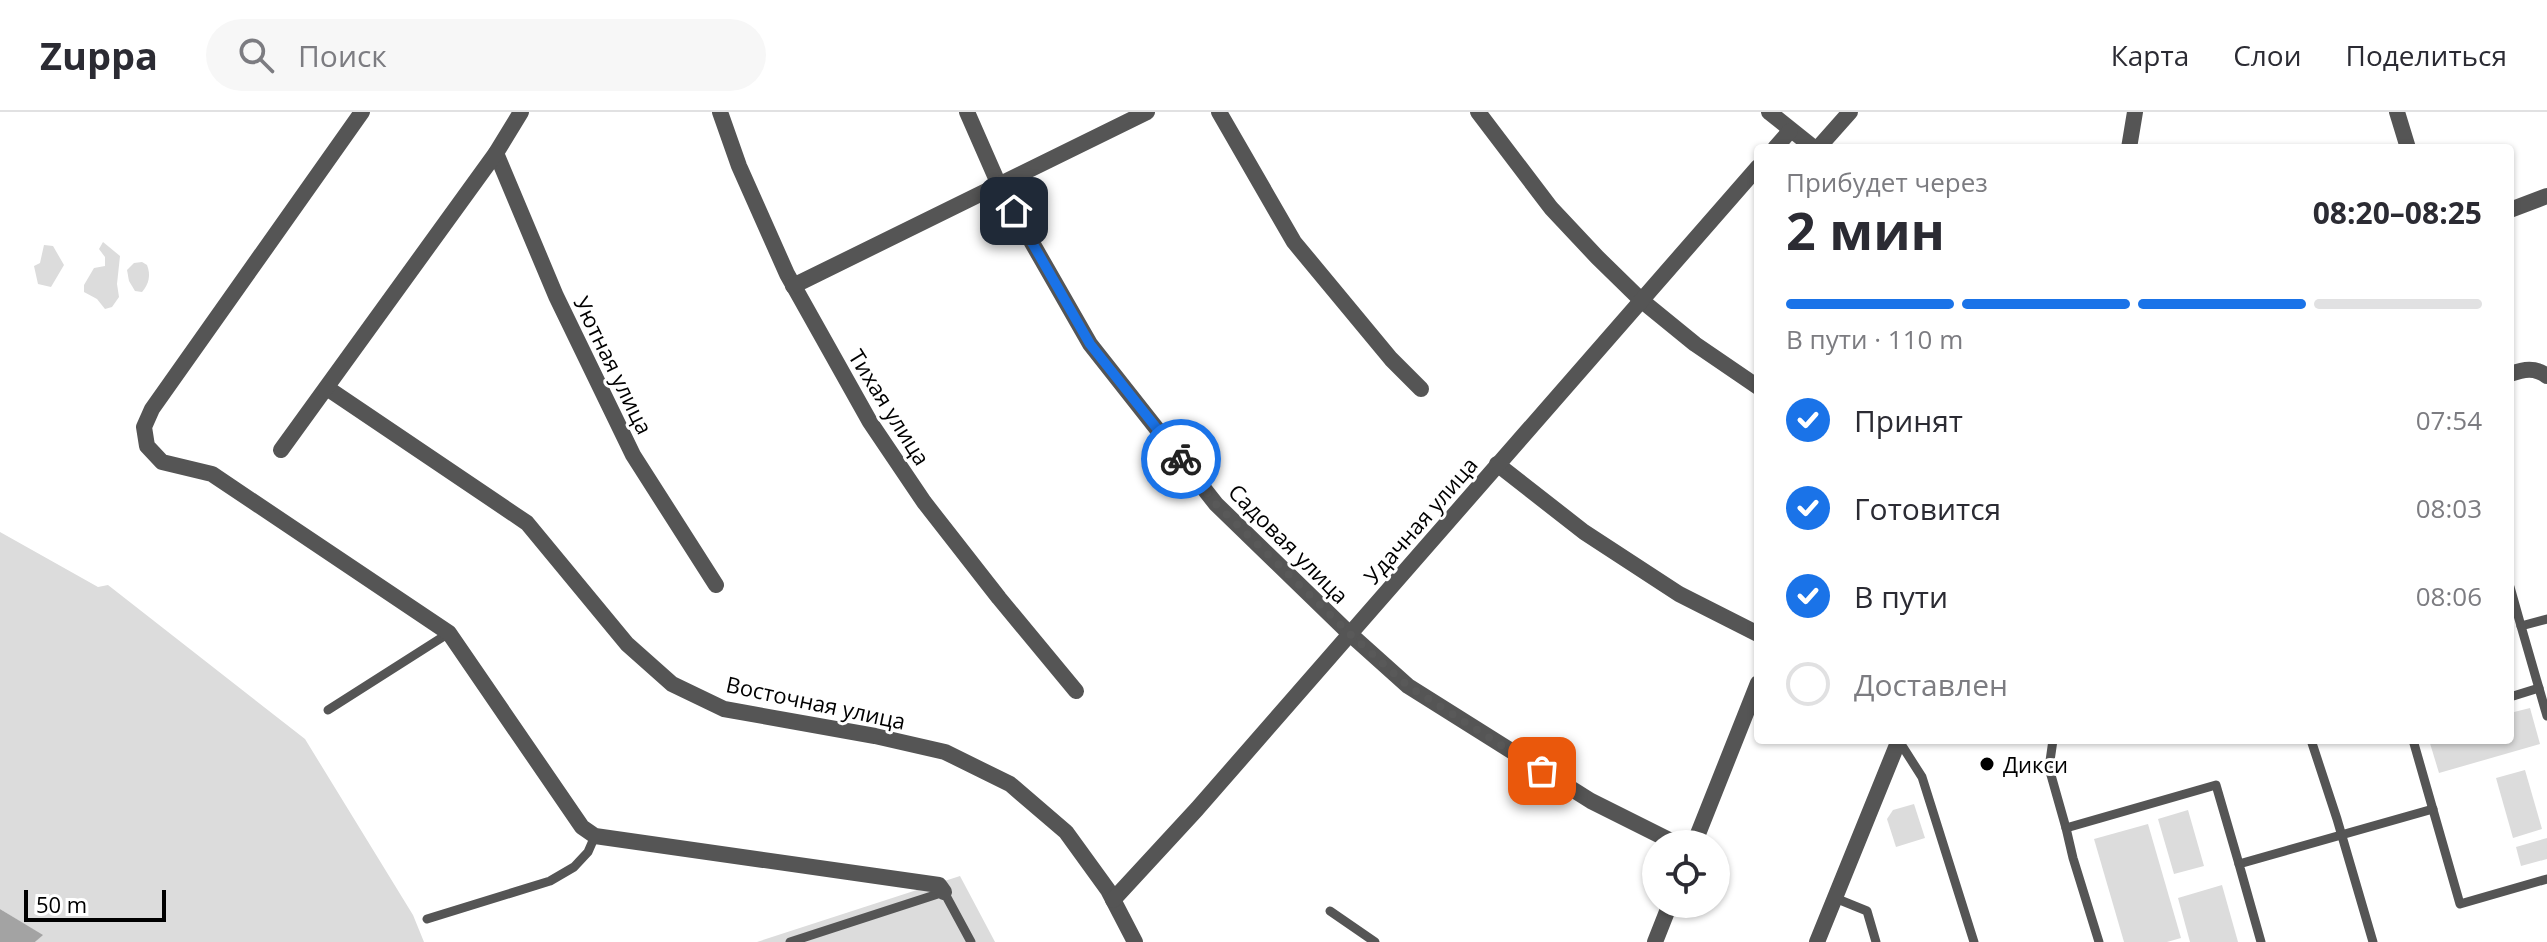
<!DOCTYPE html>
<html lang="ru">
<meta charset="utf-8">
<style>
body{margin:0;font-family:"Open Sans",sans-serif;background:#f7f7f7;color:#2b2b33;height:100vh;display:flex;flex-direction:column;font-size:30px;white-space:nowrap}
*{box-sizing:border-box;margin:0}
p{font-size:26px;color:#7c7c81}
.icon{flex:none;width:44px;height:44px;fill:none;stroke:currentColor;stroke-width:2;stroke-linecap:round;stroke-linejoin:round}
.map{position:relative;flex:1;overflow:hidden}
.drawer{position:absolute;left:1754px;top:32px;width:760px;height:600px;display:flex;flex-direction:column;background:#fff;border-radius:8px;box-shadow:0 2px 6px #0004}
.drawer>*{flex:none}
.fabs{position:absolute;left:1642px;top:718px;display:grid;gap:16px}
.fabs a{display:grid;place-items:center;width:88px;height:88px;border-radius:50%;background:#fff;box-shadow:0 2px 6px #0004;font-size:40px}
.scale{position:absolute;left:24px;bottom:20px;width:142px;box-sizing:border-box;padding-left:8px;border:4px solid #000;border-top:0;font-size:22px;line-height:28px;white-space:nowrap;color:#000;-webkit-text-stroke:6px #fff;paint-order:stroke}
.pin{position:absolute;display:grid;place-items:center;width:68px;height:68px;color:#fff;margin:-34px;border-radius:16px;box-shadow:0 4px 12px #0006}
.courier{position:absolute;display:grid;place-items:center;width:80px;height:80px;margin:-40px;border:6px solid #1a73e8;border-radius:50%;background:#fff;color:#222;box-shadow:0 2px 10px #0007}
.summary em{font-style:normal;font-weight:700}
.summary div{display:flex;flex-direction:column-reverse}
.summary{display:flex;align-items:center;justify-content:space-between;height:136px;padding:0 32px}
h1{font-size:52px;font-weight:700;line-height:60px}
.bar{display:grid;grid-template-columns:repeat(4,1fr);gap:12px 8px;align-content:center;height:96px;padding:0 32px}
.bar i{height:10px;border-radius:6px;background:#e1e1e2}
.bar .on{background:#1a73e8}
.bar p{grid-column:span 4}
ol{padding:0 32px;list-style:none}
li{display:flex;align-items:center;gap:24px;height:88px}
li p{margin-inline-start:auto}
li .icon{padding:8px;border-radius:50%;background:#1a73e8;color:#fff;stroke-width:4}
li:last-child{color:#7c7c81}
li i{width:44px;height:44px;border:4px solid #e1e1e2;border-radius:50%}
header{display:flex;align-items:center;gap:48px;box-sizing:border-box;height:112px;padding:0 40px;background:#fff;border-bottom:2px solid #e1e1e2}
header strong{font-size:38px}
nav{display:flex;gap:44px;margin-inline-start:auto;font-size:28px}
.search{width:560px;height:72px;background:#f7f7f7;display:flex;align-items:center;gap:20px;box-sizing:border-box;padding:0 28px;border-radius:44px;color:#7c7c81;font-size:30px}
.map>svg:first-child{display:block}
.green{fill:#dcdcdc}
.water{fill:#a3a3a3}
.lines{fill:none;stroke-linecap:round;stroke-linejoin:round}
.service{stroke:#555;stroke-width:9}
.minor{stroke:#555;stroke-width:16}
.done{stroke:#595959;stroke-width:8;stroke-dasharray:0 14.4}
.route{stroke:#1a73e8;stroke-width:10}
.poi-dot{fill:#000;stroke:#fff;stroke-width:3}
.labels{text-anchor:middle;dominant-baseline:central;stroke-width:6;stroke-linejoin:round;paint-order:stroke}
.street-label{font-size:22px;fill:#000;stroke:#fff}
.poi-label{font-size:22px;fill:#000;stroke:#fff;text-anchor:start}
</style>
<header>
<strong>Zuppa</strong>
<div class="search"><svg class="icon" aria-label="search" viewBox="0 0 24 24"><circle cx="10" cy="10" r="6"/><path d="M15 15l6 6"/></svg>Поиск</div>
<nav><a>Карта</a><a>Слои</a><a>Поделиться</a></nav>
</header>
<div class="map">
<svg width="2547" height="830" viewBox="0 0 2547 830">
<rect width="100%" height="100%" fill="#fff"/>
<g class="green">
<polygon points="103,130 120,144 117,172 119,185 112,195 105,197 97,187 84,180 84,173 94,156 105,154 105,145 99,137"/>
<polygon points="44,133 53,134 64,153 51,175 38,172 34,154 40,151"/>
<path d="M142 150 147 153C151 163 149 172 142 180L135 179 129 169 127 158 134 151Z"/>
<polygon points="0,420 98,475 108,473 305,627 413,803 424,830 35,830 42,823 0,797"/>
<polygon points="2530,596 2540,632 2439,661 2429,628 2510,628 2510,601"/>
<polygon points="2525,658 2542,717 2513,726 2496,666"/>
<polygon points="1914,692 1925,726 1896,735 1887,707 1893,698"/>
<polygon points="2188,698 2204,754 2174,762 2158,707"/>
<polygon points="2148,712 2181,826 2167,830 2124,830 2094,727"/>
<polygon points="2547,726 2547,747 2521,754 2516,735"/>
<polygon points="960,764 995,830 757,830"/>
<polygon points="2222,773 2238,830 2190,830 2178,786"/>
</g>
<polygon class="water" points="0,797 43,823 35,830 0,830"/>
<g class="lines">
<g class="service">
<polyline points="2510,475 2521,514 2547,507"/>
<polyline points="2521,514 2547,604"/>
<polyline points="2510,585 2539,576"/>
<polyline points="328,598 449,521"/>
<polyline points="2053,628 2049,656 2066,716 2216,673 2239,752"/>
<polyline points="2311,628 2337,707 2373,830"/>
<polyline points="2413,628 2460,792 2547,767"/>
<polyline points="1899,629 1922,665 1974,830"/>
<polyline points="2066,716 2073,746 2099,830"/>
<polyline points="1835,786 1867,799 1876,830"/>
<polyline points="1330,799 1375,830"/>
<polyline points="427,807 550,769 574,755 588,740 595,724"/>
<polyline points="790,830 944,780 971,830"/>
<polyline points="2261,830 2239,752 2433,697"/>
</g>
<g class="minor">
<polyline points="362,0 152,297 144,315 147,334 162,350 212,362 449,521 582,715 595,724 939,773 944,780"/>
<polyline points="720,0 739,54 787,162 870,310 924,390 999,486 1076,579"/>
<polyline points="967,0 999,73 1090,232 1216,392 1350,522 1408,574 1591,689 1677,732"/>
<polyline points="1219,0 1294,130 1391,247 1421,277"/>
<polyline points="1478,0 1551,96 1597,145 1641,188 1695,232 1758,275"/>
<polyline points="1769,0 1814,36"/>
<polyline points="2397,0 2408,36"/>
<polyline points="1775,36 1790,19"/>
<polyline points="1818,36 1850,0"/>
<polyline points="2129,36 2135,0"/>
<polyline points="496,41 556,184 633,343 716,473"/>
<polyline points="2510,98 2547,84"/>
<polyline points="793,174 1147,0"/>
<path d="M2510 262C2524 257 2535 255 2547 264"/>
<polyline points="327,276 527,411 627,532 672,572 724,597 875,624 945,640 1010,672 1066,720 1108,778 1135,830"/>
<polyline points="281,338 496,41 521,0"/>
<polyline points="1497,352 1584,420 1679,482 1758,522"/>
<polyline points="1694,732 1758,571"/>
<polyline points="1113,788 1197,697 1758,55"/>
<polyline points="1655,830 1670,792"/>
<polyline points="1817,830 1899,628"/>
</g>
</g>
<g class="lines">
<polyline class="done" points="1181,347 1216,392 1350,522 1408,574 1542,659"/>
<polyline class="route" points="1014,99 1090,232 1181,347"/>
</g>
<circle class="poi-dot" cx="1987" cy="652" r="8"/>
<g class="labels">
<g class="street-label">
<text transform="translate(614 253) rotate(64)">Уютная улица</text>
<text transform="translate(890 295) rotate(58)">Тихая улица</text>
<text transform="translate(1420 408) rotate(-49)">Удачная улица</text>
<text transform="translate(1289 431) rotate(45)">Садовая улица</text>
<text transform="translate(816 590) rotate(12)">Восточная улица</text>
</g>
<g class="poi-label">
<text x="2003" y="652">Дикси</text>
</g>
</g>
</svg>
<div class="fabs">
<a><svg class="icon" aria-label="locate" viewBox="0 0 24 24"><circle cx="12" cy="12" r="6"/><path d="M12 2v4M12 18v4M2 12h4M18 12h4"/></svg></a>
</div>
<div class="scale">50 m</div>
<div class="pin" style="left:1542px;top:659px;background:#ea580c"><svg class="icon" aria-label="bag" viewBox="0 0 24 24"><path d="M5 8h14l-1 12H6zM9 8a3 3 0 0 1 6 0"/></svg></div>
<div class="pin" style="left:1014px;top:99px;background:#1f2937"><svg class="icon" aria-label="home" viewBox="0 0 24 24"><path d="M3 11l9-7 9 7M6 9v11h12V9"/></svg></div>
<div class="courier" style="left:1181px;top:347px"><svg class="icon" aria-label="bike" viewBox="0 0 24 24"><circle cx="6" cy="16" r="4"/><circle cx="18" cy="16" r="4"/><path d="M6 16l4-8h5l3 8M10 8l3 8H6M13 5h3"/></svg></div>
<section class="drawer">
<div class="summary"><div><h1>2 мин</h1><p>Прибудет через</p></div><em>08:20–08:25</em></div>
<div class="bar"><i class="on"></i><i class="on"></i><i class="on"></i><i></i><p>В пути · 110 m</p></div>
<ol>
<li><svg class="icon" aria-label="check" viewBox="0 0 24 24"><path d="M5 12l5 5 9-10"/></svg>Принят<p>07:54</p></li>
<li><svg class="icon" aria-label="check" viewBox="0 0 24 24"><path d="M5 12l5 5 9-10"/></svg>Готовится<p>08:03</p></li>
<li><svg class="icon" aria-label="check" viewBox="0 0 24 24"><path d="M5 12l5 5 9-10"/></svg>В пути<p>08:06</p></li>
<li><i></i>Доставлен</li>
</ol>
</section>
</div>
